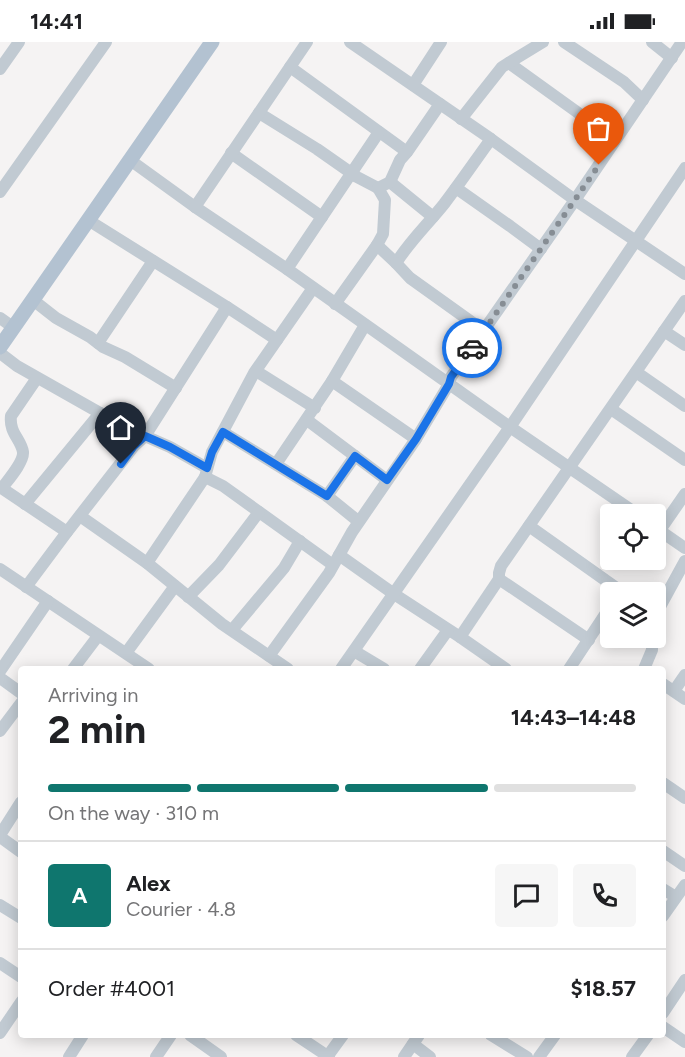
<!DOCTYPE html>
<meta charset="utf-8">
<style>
body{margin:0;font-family:Figtree,sans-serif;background:#f6f6f6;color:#202124;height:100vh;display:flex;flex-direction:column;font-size:22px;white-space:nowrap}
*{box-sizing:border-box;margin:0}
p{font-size:20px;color:#757577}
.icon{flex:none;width:33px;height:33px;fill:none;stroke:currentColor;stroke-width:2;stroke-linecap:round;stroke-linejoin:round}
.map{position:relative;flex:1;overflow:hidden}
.drawer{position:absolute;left:18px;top:624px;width:648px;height:372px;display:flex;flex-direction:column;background:#fff;border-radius:6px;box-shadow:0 3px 15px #0003}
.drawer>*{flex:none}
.tools{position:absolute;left:600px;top:462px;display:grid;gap:12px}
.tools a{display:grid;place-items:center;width:66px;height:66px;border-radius:6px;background:#fff;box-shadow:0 3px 15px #0003;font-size:30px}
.pin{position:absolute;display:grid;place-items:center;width:51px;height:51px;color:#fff;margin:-62px -26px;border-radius:50% 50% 50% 0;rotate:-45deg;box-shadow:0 0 6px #0007}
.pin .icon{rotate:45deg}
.courier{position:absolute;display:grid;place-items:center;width:60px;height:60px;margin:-30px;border:4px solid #1a73e8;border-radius:50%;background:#fff;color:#222;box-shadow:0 2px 8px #0007}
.overview em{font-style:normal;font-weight:700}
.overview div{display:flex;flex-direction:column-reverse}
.overview{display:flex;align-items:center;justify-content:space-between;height:102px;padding:0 30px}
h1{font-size:39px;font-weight:700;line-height:45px}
.bar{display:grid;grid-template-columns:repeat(4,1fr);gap:9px 6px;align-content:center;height:72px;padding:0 30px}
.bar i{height:8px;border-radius:4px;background:#e0e0e0}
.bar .selected{background:#0f766e}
.bar p{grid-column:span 4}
.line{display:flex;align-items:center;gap:15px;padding:0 30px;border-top:2px solid #e0e0e0}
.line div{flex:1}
.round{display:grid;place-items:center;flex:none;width:63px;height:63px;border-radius:6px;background:#f6f6f6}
.status{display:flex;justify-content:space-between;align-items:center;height:42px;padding:0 30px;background:#fff;direction:ltr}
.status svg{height:16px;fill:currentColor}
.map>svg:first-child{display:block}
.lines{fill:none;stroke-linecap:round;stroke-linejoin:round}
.minor{stroke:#c1cad2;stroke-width:12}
.major{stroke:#b3c2d1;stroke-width:15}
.done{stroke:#868d94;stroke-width:6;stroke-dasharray:0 10.8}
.route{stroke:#1a73e8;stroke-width:8}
</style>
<div class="status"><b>14:41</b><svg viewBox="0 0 49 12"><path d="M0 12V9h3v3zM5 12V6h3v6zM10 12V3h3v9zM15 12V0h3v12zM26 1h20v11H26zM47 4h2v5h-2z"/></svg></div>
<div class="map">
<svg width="685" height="1015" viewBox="0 0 685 1015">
<rect width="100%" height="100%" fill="#f5f3f3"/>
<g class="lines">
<g class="minor">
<polyline points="350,0 491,97 575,158 685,232"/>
<polyline points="564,0 624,40 643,58"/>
<polyline points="652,0 672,16"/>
<polyline points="509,21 602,88 614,100"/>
<polyline points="290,25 407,110"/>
<polyline points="0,27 19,0"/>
<polyline points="413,43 441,0"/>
<polyline points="259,71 317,107 357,135 378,146"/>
<polyline points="461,77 502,25 543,0"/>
<polyline points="231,111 322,175"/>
<polyline points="130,118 195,165 287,227 510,385 637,472"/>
<polyline points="390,140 433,175"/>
<polyline points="456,146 510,184 541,207"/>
<polyline points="0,150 106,0"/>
<polyline points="195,165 307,0"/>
<polyline points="88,178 227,265 277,298"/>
<path d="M377 203 396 221C410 199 428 182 444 162 460 141 475 119 491 97"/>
<polyline points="396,221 410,236 484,289"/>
<polyline points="287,227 379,90"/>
<polyline points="33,258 56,276 90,295 103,305 125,315 176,346"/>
<polyline points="335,262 377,203 383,192 385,158 378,146 390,140 400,118 407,110 440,62"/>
<polyline points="0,276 14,286"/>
<polyline points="664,289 685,303"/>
<polyline points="98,301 153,219"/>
<polyline points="0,311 17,324 100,371 145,394 170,405 207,426"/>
<polyline points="256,329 315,366"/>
<polyline points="636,330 685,364"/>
<polyline points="332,339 416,397"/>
<polyline points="611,367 685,418"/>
<polyline points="307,378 387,438"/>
<polyline points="223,390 327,454 358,479"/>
<polyline points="276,422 332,339 365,283"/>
<polyline points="205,435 223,444 333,523"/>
<polyline points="0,445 67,490"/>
<path d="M2 446C8 438 24 420 23 410 21 397 9 391 11 374L37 336"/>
<polyline points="327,454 355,414"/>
<polyline points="25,462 100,371"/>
<polyline points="80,474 147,521 222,582 288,627"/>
<polyline points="529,484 622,550"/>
<polyline points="656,486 685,506"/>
<polyline points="660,488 685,452"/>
<polyline points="339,513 394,552 460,595 506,627"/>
<polyline points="147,521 205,435 212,410 254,331 313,246"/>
<polyline points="0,527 149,627"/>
<polyline points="26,545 67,490 134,404 145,394 227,265"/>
<polyline points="188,555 219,523 259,470"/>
<polyline points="656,572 685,519"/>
<polyline points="232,588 284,526 300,499"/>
<polyline points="460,595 499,537"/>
<polyline points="589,598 499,537 499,531 501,524 685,259"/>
<polyline points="354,609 384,627"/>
<polyline points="126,611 175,544"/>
<polyline points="269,614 329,531 352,490 416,397 449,342 451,335 575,158 682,0"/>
<polyline points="73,627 98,594"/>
<polyline points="341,627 510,385 685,126"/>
<polyline points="420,627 448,588"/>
<polyline points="569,627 610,565"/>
<polyline points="644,627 652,608 652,596"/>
<polyline points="0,629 48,559"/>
<polyline points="0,636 21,651"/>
<polyline points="663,642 685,657"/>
<polyline points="674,649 685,633"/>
<polyline points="0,689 21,661"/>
<polyline points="663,741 685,756"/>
<polyline points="0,793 21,760"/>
<polyline points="0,795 21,810"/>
<polyline points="663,809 685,824"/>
<polyline points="663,847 676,855"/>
<polyline points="0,863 21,876"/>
<polyline points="663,874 685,843"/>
<polyline points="0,921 21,935"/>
<polyline points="663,971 685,938"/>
<polyline points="663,985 685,1000"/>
<polyline points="0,991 21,960"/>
<polyline points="190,993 221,1015"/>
<polyline points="296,993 329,1015"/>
<polyline points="491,993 527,1015"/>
<polyline points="413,1002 430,1015"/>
<polyline points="69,1015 83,993"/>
<polyline points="156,1015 171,993"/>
<polyline points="327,1015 343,993"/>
<polyline points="404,1015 419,993"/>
<polyline points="539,1015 555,993"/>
<polyline points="632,1015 648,993"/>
</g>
<polyline class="major" points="0,305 212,0"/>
</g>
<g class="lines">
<polyline class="done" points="472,306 599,123"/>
<polyline class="route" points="121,422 134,404 145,394 170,405 207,426 212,410 223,390 327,454 355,414 387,438 416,397 449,342 451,335 472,306"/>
</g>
</svg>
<div class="tools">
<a><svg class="icon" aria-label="locate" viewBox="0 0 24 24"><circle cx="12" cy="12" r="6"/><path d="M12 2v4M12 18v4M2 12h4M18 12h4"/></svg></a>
<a><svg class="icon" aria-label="layers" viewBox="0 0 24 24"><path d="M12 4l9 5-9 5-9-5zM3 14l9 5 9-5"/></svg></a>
</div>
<div class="pin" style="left:599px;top:123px;background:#ea580c"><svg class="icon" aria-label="bag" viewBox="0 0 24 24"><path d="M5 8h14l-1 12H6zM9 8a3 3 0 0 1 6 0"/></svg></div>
<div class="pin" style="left:121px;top:422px;background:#1f2937"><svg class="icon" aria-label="home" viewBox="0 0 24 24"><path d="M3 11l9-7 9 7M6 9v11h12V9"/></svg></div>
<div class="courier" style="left:472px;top:306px"><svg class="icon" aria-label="car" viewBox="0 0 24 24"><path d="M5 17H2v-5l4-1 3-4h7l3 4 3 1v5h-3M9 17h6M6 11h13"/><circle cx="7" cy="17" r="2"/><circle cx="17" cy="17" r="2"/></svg></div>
<section class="drawer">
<div class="overview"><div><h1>2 min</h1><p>Arriving in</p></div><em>14:43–14:48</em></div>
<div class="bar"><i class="selected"></i><i class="selected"></i><i class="selected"></i><i></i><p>On the way · 310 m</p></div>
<div class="line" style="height:108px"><b class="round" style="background:#0f766e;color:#fff">A</b><div><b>Alex</b><p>Courier · 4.8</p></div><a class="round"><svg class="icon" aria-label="chat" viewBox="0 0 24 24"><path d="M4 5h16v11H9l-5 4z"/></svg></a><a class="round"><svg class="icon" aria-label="phone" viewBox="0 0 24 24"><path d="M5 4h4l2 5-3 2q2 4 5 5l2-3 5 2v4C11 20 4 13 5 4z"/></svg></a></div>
<div class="line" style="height:78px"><div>Order #4001</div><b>$18.57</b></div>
</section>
</div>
